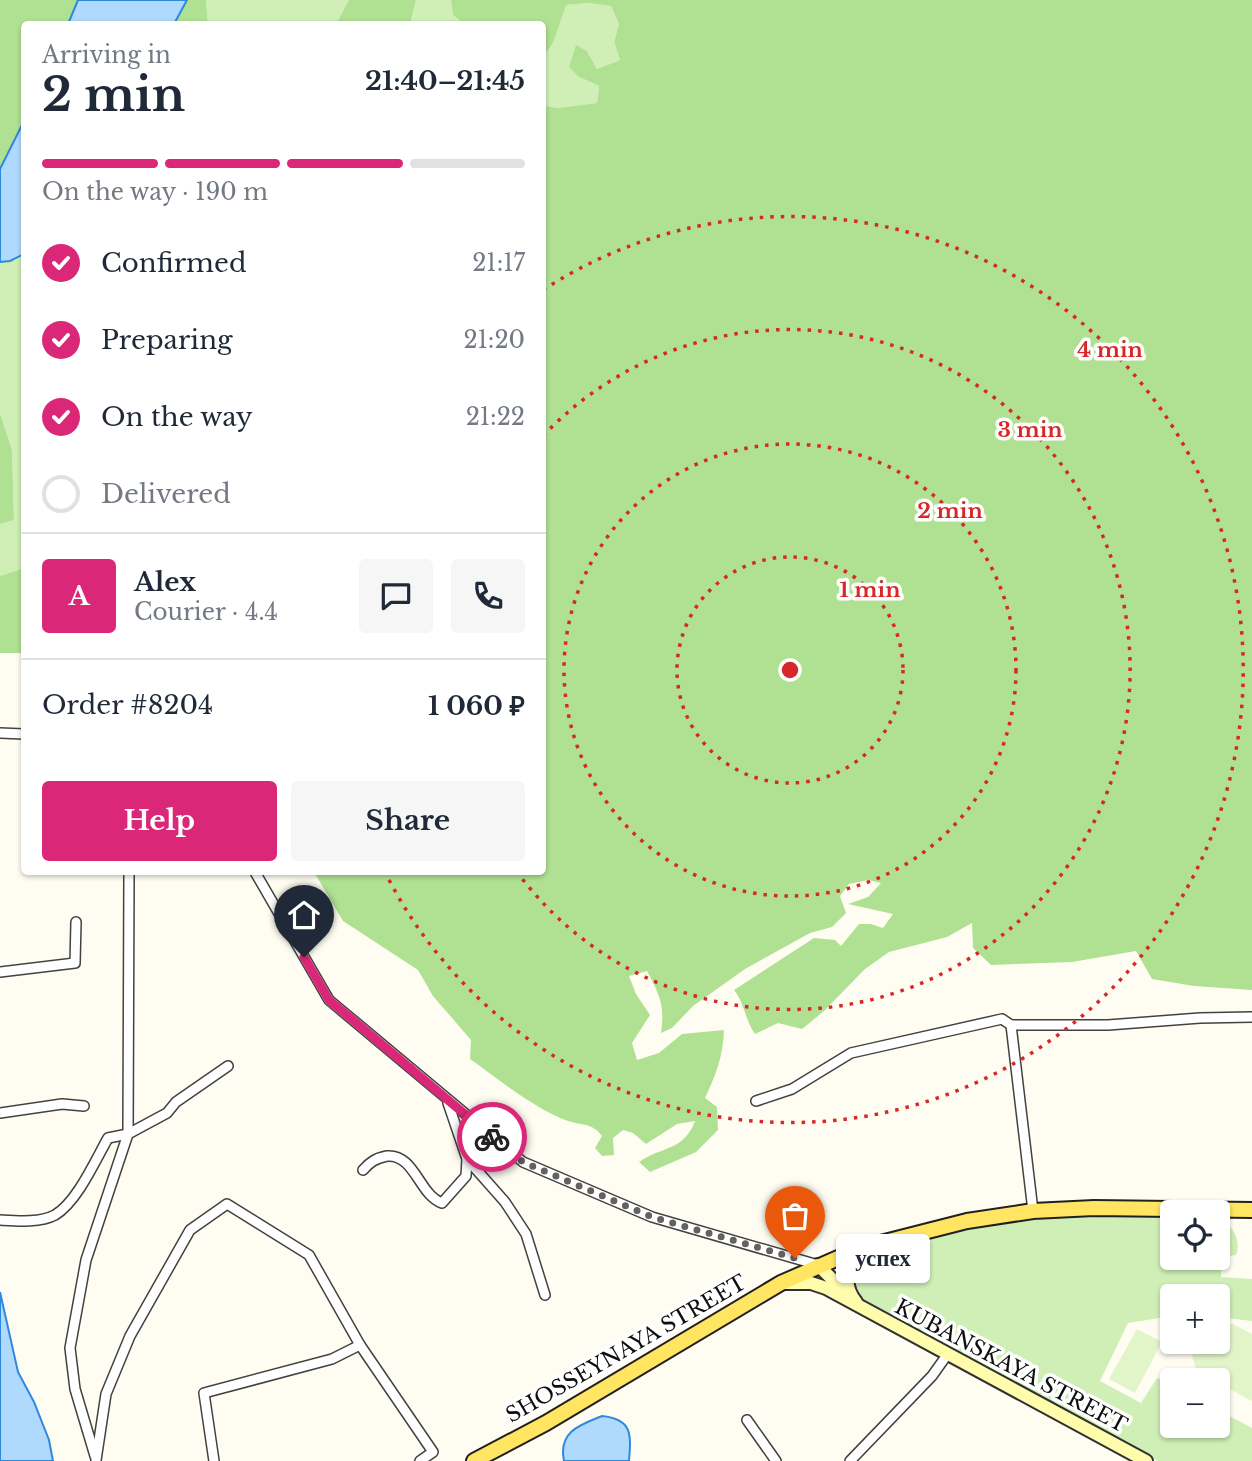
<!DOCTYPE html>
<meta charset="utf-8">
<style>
body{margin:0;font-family:"Libre Baskerville",serif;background:#f6f6f7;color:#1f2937;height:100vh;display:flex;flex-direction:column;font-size:26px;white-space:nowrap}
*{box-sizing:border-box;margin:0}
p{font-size:23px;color:#747a83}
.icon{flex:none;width:38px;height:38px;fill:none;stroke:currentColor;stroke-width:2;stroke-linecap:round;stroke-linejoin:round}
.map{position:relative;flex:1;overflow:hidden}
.sheet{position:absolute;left:21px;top:21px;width:525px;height:854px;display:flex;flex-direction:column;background:#fff;border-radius:7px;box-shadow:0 2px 5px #0004}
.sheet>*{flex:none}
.tools{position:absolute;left:1160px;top:1200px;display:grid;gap:14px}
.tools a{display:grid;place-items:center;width:70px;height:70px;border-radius:7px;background:#fff;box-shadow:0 2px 5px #0004;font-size:35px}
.pin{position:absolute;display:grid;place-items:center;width:60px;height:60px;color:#fff;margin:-72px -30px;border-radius:50% 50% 50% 0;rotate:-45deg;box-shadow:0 0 7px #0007}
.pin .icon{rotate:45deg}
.courier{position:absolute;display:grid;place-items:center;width:70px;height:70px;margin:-35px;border:5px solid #db2777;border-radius:50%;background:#fff;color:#222;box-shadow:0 2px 9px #0007}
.bubble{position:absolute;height:49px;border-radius:7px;background:#fff;box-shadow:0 2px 5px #0004;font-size:23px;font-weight:700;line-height:49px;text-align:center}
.headline em{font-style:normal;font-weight:700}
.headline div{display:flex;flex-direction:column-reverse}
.headline{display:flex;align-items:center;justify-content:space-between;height:119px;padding:0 21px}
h1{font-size:46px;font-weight:700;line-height:52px}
.bar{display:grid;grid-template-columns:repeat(4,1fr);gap:10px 7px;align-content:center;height:84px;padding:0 21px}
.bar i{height:9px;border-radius:5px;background:#e0e1e3}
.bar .selected{background:#db2777}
.bar p{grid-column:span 4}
.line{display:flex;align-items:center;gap:18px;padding:0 21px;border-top:2px solid #e0e1e3}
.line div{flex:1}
.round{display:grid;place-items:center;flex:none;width:74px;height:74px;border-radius:7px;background:#f6f6f7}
ol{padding:0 21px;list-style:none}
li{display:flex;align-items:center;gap:21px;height:77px}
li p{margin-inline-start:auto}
li .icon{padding:7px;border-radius:50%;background:#db2777;color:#fff;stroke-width:4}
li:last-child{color:#747a83}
li i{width:38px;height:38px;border:4px solid #e0e1e3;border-radius:50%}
.action{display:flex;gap:14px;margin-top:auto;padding:14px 21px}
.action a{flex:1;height:80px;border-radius:7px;background:#db2777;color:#fff;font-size:28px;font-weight:700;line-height:80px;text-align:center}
.action a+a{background:#f6f6f7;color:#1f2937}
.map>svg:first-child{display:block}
.green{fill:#cfefb6}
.forest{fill:#b0e193}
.pitch{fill:#e2f5c9}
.water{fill:#b0dafd;stroke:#2e89dc;stroke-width:2}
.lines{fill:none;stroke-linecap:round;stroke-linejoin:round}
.minor-casing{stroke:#424242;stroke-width:12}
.secondary-casing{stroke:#313131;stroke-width:16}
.primary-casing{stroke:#202020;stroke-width:18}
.minor{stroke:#fff;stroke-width:9}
.secondary{stroke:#fffcac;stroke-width:12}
.primary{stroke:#ffe561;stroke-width:14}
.done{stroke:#63625e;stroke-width:7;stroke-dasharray:0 12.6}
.route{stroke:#db2777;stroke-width:9}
.ring{fill:none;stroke:#d62828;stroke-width:3.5;stroke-dasharray:3.5 7}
.labels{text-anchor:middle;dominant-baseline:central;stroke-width:7;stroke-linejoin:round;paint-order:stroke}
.street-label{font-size:21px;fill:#0f0f0f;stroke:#fff}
.centre{fill:#d62828;stroke:#fff;stroke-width:3.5}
.ring-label{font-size:21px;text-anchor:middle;font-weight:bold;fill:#d62828;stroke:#fff;stroke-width:7;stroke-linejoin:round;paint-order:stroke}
</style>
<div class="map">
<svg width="1252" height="1461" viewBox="0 0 1252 1461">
<rect width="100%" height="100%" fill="#fffdf1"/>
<g class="green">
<polygon points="206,0 349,0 336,24 208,24"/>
<polygon points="416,0 451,0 453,15 464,24 410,24"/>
<polygon points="588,3 611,6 619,24 614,42 620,60 597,69 587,51 579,77 599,86 597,103 557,108 543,105 543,58 553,43 565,5"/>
<polygon points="24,254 24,568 0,576 0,524 14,520 12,450 0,413 0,262 10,261"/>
<path d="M1172 1216V1258H1218V1218C1232 1225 1242 1239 1236 1255L1221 1257V1277L1252 1279V1321L1218 1317V1297H1172V1316L1128 1323 1100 1381 1141 1403 1157 1378 1172 1386V1426H1218V1410L1252 1428V1461H1158L862 1301 856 1296 851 1275 857 1263 878 1255 893 1245 975 1225 1035 1218Z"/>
</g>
<g class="forest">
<polygon points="0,0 78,0 68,24 24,24 24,121 0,169"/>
<polygon points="187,0 206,0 208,24 174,24"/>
<polygon points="349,0 416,0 410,24 336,24"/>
<path d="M451 0H1252V990L1194 986 1152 979 1136 951 1072 962 991 965 973 948 972 923 947 937 889 952 865 969 824 1011 802 1029 778 1023 755 1034C745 1020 745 1004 734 990L814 938 835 940 841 946 859 924H871L883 928 893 914 848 904 868 897 881 883 868 880 849 884 840 896 846 913 832 927 810 933 745 969 693 1006 672 1028 661 1033C665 1005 660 996 647 971L629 976 636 994 650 1015 632 1043 637 1060 659 1053 682 1034 724 1030C723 1056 716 1075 705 1098L717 1107 718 1130 696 1152 650 1172 639 1162C662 1146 684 1151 695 1121L677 1124 646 1144 633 1133 623 1130 613 1138 614 1155 602 1156 595 1148 602 1136C591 1122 583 1126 568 1121 533 1108 501 1081 470 1059L471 1040 433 996 418 970 343 921 314 872H542L543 105 557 108 597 103 599 86 579 77 569 67 576 45 587 51 597 69 620 60 614 42 619 24 611 6 588 3 566 5 553 43 543 58 542 24H464L453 15Z"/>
<polygon points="0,413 12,450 14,520 0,524"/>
<polygon points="24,568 24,653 0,653 0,576"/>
</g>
<g class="pitch">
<polygon points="1222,1324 1233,1324 1252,1334 1252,1401 1218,1383 1218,1381 1197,1372 1192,1356 1195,1342 1218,1342 1218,1326"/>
<polygon points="1137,1329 1162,1342 1135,1393 1109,1379"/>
</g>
<g class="water">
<polygon points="78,0 187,0 174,24 68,24"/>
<polygon points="24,121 24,254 10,261 0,262 0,169"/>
<polygon points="0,1292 18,1372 34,1402 49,1440 53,1461 0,1461"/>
<path d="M602 1416C633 1419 631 1435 629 1461H564C558 1432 579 1425 602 1416Z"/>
</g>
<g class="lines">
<g class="minor-casing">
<g id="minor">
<polyline points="0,733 24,734"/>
<polyline points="255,872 329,1000 523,1162 652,1217 818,1265"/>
<polyline points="0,972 75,963 76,922"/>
<polyline points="1011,1025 1033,1211"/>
<polyline points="756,1101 792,1089 851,1053 1002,1019 1011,1025 1108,1025 1200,1018 1252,1017"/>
<polyline points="448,1103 467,1159 505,1202 526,1234 545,1295"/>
<polyline points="0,1113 62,1104 84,1106"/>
<path d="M363 1170C370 1162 376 1158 387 1156 415 1154 419 1195 442 1203L466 1176 467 1159"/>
<path d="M0 1220C17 1221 40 1223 55 1215 77 1202 95 1161 108 1138L128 1134 167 1113 176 1102 228 1066"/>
<polyline points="747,1420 776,1461"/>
<polyline points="95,1456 75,1389 70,1348 86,1260 128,1134 129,872"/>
<polyline points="96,1460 106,1394 130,1336 190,1230 227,1204 309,1255 360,1345 433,1452 420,1461"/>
<polyline points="214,1461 204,1393 332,1359 360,1345"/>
<polyline points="850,1461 932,1376 947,1355"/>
</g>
</g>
<g class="secondary-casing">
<g id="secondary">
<polyline points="818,1265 848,1295"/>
<polyline points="785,1283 811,1283 826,1288 1146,1461"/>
<path d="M856 1302C840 1282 849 1267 861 1248"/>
</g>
</g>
<g class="primary-casing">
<polyline id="primary" points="474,1461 546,1423 781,1283 861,1248 967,1221 1033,1211 1094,1208 1252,1210"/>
</g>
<use href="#minor" class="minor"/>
<use href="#secondary" class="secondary"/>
<use href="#primary" class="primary"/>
</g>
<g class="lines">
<polyline class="done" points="492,1137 523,1162 652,1217 795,1258"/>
<polyline class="route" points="304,957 329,1000 492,1137"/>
</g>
<g class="ring">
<circle cx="790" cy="670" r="113"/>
<circle cx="790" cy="670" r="226"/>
<path d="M543 436A340 340 0 1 1 517 872"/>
<path d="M543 290A453 453 0 1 1 385 872"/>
</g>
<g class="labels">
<g class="street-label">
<text transform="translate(626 1349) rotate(-30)">SHOSSEYNAYA STREET</text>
<text transform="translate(1011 1366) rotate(28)">KUBANSKAYA STREET</text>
</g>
</g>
<circle cx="790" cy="670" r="10" class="centre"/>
<g class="ring-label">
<text x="1110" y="357">4 min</text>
<text x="1030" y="437">3 min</text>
<text x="950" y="518">2 min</text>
<text x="870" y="597">1 min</text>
</g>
</svg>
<div class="tools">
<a><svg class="icon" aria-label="locate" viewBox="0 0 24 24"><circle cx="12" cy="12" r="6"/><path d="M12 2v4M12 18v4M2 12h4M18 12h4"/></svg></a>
<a>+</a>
<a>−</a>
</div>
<div class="pin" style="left:795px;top:1258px;background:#ea580c"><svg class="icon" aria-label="bag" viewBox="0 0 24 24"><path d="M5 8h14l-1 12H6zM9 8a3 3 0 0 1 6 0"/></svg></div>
<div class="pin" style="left:304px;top:957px;background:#1f2937"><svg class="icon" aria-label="home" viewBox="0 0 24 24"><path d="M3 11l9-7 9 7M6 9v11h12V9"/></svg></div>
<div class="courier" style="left:492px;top:1137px"><svg class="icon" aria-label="bike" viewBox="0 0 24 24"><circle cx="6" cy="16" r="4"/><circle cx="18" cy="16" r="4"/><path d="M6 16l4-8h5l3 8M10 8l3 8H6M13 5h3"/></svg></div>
<div class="bubble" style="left:836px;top:1234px;width:94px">успех</div>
<section class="sheet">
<div class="headline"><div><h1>2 min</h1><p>Arriving in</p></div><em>21:40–21:45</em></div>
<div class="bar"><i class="selected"></i><i class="selected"></i><i class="selected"></i><i></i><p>On the way · 190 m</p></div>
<ol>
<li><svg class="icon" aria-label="check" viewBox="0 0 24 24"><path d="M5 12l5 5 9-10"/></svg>Confirmed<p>21:17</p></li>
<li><svg class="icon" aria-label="check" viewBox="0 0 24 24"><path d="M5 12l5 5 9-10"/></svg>Preparing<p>21:20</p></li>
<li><svg class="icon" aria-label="check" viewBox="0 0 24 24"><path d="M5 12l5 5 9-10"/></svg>On the way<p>21:22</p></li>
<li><i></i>Delivered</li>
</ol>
<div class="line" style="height:126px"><b class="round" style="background:#db2777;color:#fff">A</b><div><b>Alex</b><p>Courier · 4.4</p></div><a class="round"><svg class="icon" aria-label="chat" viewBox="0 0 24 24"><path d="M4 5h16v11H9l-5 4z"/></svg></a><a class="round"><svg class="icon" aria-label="phone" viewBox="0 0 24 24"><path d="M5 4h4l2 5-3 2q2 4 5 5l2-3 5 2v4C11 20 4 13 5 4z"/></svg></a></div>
<div class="line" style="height:91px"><div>Order #8204</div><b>1 060 ₽</b></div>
<div class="action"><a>Help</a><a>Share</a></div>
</section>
</div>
